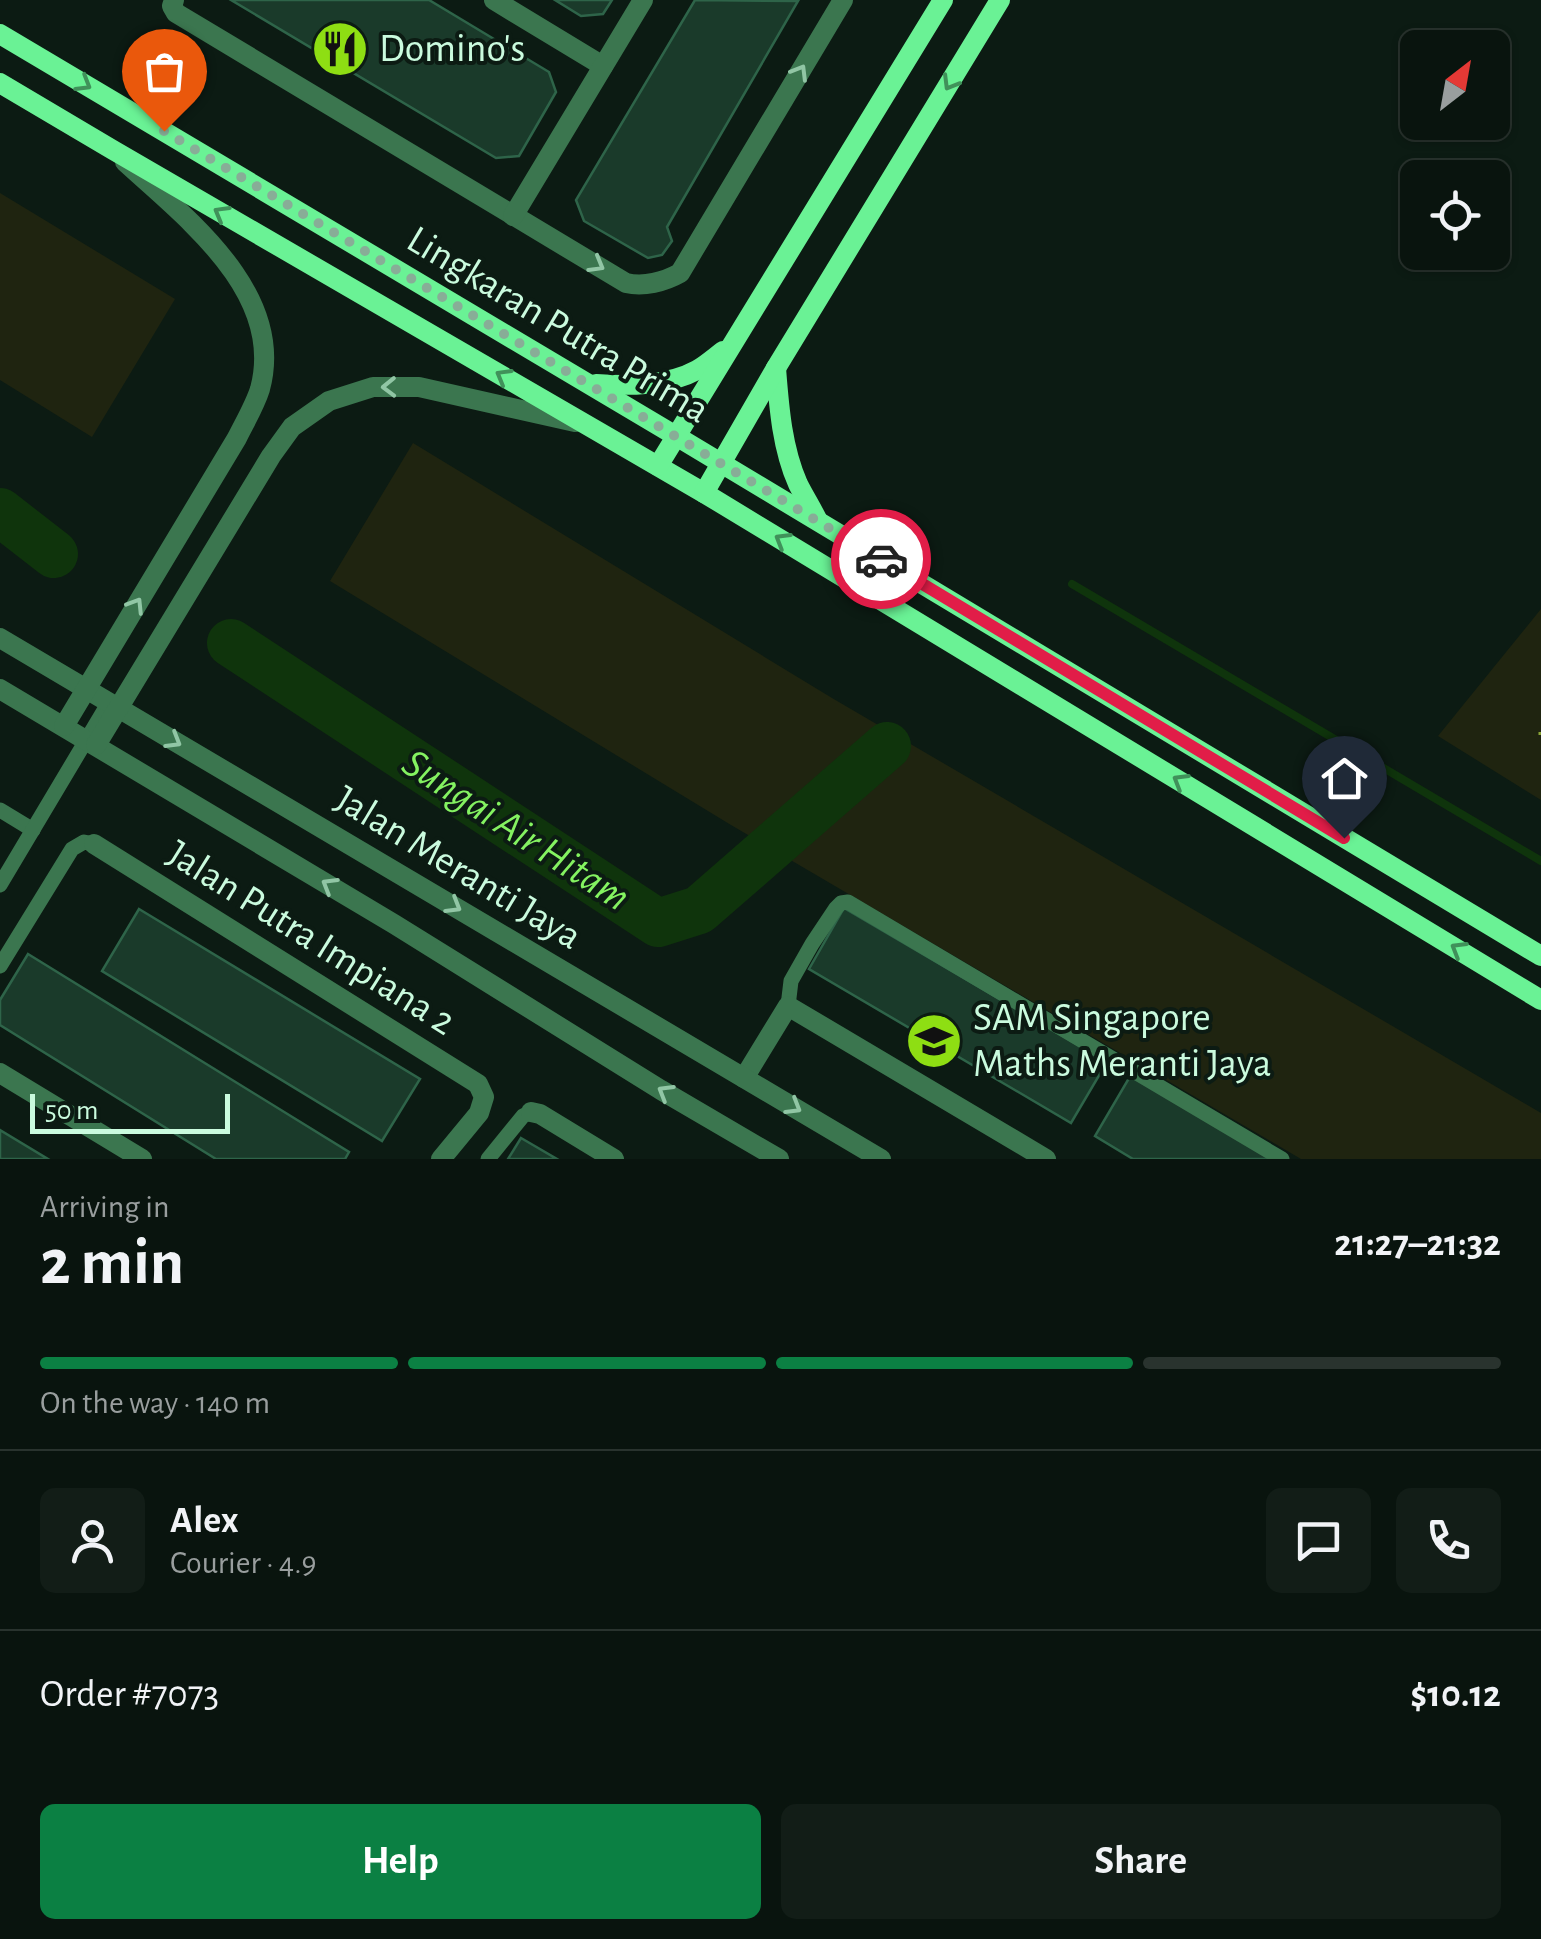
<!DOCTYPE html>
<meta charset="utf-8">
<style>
body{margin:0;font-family:"Alegreya Sans",sans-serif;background:#121d17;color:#f1f3f6;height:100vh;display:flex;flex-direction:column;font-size:38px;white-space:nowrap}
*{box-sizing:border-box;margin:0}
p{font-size:32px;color:#999e9e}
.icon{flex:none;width:55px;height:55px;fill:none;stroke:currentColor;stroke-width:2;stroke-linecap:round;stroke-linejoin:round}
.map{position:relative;height:1159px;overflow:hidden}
.drawer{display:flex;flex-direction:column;background:#09140e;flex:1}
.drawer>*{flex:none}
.needle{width:65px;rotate:31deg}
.controls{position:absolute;left:1400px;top:30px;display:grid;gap:20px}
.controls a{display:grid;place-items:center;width:110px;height:110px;border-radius:15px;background:#09140e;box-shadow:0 2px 8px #0004,0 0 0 2px #29332e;font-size:50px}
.scale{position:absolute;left:30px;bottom:25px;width:200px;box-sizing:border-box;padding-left:10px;border:5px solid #cafbde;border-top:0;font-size:28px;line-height:35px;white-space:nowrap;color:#cafbde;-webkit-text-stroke:8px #0c1b13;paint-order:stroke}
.pin{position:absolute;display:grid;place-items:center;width:85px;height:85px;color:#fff;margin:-102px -42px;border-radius:50% 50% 50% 0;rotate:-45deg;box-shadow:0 0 10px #0007}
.pin .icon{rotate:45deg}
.courier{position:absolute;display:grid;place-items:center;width:100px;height:100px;margin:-50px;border:8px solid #e11d48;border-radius:50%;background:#fff;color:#222;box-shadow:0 2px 12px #0007}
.headline em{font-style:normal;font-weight:600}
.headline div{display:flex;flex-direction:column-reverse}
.headline{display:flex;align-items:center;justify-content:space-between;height:170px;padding:0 40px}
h1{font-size:65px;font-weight:600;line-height:75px}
.bar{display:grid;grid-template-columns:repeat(4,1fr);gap:15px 10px;align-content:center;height:120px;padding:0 40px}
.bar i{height:12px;border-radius:8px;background:#29332e}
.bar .current{background:#0b8043}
.bar p{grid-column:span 4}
.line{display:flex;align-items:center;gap:25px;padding:0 40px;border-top:2px solid #29332e}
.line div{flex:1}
.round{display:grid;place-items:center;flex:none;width:105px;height:105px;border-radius:15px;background:#121d17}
.primary-button{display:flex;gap:20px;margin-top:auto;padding:20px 40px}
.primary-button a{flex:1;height:115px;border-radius:15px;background:#0b8043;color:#fff;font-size:40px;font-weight:600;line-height:115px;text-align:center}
.primary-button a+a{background:#121d17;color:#f1f3f6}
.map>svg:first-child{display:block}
.green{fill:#1f2410}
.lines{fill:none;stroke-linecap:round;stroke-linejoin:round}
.stream{stroke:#0f340c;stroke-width:8}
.river{stroke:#0f340c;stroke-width:48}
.building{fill:#1a3a2a;stroke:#2e6449;stroke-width:2.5}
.path{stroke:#89a336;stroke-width:5;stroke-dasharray:5 8;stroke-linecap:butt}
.service{stroke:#3b764f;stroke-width:15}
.minor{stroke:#3b764f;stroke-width:20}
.tertiary{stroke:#3b764f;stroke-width:20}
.secondary{stroke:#6af295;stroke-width:20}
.oneway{stroke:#91c6a5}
.oneway2{stroke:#40915a}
.done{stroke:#88ad97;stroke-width:10;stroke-dasharray:0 18}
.route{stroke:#e11d48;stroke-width:12}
.labels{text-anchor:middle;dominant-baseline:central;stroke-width:8;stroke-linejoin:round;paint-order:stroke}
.poi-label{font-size:40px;fill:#cafbde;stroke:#0c1b13;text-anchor:start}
.street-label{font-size:40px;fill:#cafbde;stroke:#0c1b13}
.water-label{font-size:42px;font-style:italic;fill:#84f261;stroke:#0c1b13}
</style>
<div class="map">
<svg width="1541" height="1159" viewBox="0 0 1541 1159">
<rect width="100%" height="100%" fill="#0c1b13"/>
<g class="green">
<polygon points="0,193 175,299 92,437 0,380"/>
<polygon points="413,443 832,698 1541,1113 1541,1159 1301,1159 731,825 330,581"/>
<polygon points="1541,609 1541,800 1438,736"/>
</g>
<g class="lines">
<polyline class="stream" points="1072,584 1541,861"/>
<g class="river">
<polyline points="0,512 54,554"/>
<polyline points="231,643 658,923 699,910 887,746"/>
</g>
</g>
<g class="building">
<polygon points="231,0 429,0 549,72 556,92 519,156 496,158"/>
<polygon points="555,0 612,0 603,14 581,16"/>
<polygon points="695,0 798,1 667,227 672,241 662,255 648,258 584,221 576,200"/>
<polygon points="844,908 1107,1062 1071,1123 809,969"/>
<polygon points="139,909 420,1079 382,1141 102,971"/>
<polygon points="28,954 349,1152 345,1159 216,1159 0,1025 0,1000"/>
<polygon points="1132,1073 1276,1159 1133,1159 1095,1136"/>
<polygon points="0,1130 48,1159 0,1159"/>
<polygon points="521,1138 557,1159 508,1159"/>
</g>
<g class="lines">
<polyline class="path" points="1541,732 1541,735"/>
<g class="service">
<polyline points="0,810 33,830"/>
<polyline points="0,885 109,702"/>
<polyline points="0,966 72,849 84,842 94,844"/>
<polyline points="788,1006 791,981 812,944 836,908 841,903 848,902 1282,1159"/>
<polyline points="488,1159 523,1116 531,1112"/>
</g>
<g class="minor">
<path d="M174 0 172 6 176 13 626 283C644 287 664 282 680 273L843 0"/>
<polyline points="494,0 603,66"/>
<polyline points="513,216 643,0"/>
<polyline points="94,844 478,1084 484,1097 479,1113 441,1159"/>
<polyline points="0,1073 142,1159"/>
<polyline points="744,1078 788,1006 1046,1159"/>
<polyline points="531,1112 540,1114 614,1159"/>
</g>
<g class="tertiary">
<polyline points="0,638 881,1159"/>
<polyline points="0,689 394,924 661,1090 779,1159"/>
<path d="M64 726 237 438C245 422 255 405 260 389 286 293 186 218 125 162"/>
<polyline points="96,745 271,456 292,427 329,401 373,387 419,387 575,422"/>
</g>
<g class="secondary">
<polyline points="0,34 676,436 1541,956"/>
<polyline points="0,83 113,150 704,493 1541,1000"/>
<path d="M776 368C779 407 782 448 798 484 804 496 811 507 817 519"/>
<path d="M596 384C629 386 668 386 697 370 706 365 715 357 723 351"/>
<polyline points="658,466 943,0"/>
<polyline points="704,493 776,368 1000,0"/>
</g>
</g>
<defs><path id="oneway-chevron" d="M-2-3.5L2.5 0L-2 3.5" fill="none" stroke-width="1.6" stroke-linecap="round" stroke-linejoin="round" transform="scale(2.5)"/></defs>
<g class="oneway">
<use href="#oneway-chevron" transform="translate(800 72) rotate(-59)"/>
<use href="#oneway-chevron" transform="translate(597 265) rotate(30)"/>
<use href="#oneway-chevron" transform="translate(389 387) rotate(179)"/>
<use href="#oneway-chevron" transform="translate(136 605) rotate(-58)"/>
<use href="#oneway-chevron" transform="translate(174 741) rotate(31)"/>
<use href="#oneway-chevron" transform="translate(329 885) rotate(-149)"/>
<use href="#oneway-chevron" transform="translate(454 906) rotate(31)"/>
<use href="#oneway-chevron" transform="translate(665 1092) rotate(-149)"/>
<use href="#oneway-chevron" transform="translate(794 1107) rotate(31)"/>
</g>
<g class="oneway2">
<use href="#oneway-chevron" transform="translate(950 83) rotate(121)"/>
<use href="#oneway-chevron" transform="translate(84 84) rotate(31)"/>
<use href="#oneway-chevron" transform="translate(221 213) rotate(-150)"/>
<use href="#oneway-chevron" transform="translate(503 376) rotate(-150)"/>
<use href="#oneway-chevron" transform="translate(782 540) rotate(-149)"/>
<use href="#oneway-chevron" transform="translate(1180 781) rotate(-149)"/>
<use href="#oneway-chevron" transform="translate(1458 949) rotate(-149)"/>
</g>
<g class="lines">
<polyline class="done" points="164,131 881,559"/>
<polyline class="route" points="881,559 1344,838"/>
</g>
<defs>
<g id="restaurant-disc" transform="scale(2.875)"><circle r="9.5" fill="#8ede13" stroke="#0c1b13"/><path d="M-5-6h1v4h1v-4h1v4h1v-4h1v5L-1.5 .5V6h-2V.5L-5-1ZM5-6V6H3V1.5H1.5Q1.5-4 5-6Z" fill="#111"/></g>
<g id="school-disc" transform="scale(2.875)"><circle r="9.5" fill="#8ede13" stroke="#0c1b13"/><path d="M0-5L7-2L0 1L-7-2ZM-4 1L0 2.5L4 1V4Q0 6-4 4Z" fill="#111"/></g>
</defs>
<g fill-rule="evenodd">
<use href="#restaurant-disc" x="340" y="49"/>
<use href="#school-disc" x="934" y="1041"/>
</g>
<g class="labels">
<g class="poi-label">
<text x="379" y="49">Domino's</text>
<text x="973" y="1018">SAM Singapore<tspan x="973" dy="46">Maths Meranti Jaya</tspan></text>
</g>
<g class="street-label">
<text transform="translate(558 325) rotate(31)">Lingkaran Putra Prima</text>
<text transform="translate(458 868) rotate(31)">Jalan Meranti Jaya</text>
<text transform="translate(311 938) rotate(32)">Jalan Putra Impiana 2</text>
</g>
<g class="water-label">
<text transform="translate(516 830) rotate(33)">Sungai Air Hitam</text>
</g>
</g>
</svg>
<div class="controls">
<a><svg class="needle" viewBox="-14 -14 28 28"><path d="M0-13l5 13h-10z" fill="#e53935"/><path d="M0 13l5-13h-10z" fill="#999e9e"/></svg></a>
<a><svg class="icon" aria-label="locate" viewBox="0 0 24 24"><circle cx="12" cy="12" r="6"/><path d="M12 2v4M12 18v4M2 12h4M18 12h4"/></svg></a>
</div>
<div class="scale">50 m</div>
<div class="pin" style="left:164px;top:131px;background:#ea580c"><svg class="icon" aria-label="bag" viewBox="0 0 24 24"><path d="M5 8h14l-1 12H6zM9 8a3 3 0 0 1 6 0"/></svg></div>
<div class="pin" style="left:1344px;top:838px;background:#1f2937"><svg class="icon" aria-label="home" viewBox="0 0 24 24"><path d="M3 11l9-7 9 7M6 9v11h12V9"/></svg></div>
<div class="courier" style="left:881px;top:559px"><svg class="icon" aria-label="car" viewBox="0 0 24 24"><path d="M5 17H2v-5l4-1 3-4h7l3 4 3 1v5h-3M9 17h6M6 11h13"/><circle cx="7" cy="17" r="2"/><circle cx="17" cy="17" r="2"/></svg></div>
</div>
<section class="drawer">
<div class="headline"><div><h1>2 min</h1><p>Arriving in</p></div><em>21:27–21:32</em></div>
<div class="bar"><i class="current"></i><i class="current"></i><i class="current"></i><i></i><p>On the way · 140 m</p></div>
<div class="line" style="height:180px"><a class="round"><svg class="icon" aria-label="person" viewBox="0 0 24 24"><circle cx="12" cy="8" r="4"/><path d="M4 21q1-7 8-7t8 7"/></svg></a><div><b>Alex</b><p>Courier · 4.9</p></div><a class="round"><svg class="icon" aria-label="chat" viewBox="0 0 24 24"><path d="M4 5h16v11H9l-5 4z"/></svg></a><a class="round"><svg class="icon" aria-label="phone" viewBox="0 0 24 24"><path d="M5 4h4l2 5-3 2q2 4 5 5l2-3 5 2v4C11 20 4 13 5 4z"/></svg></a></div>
<div class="line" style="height:130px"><div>Order #7073</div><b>$10.12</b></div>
<div class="primary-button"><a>Help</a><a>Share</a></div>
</section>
